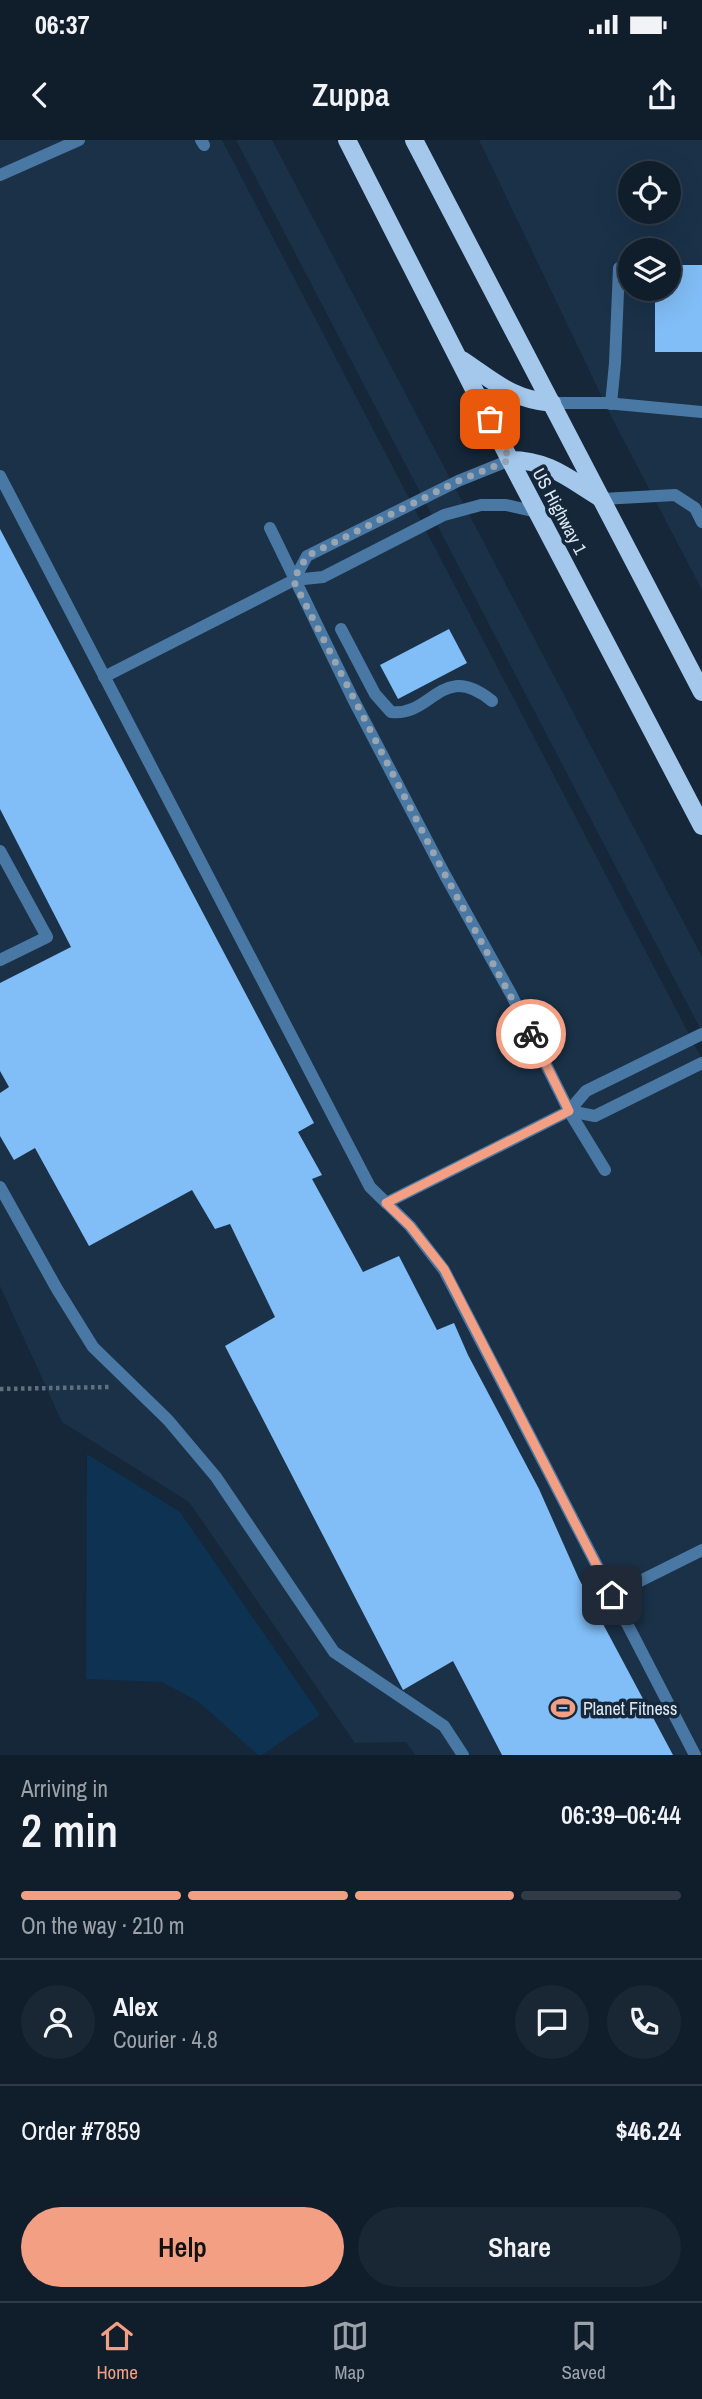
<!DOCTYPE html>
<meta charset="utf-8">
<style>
body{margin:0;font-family:"Archivo Narrow",sans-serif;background:#192633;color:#f1f3f6;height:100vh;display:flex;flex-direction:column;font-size:26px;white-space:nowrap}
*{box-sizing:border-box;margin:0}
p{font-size:23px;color:#9ca2a9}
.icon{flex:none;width:38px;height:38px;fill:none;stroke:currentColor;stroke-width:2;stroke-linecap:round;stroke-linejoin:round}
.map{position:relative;height:1615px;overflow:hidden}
.side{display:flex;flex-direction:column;background:#101d2b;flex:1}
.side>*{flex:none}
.tools{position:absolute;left:618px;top:21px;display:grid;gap:14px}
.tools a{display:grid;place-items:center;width:63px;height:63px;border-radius:50%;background:#101d2b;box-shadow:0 7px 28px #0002,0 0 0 2px #303b47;font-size:35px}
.pin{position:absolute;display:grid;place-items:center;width:60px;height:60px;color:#fff;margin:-30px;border-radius:14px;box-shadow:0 4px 10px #0006}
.courier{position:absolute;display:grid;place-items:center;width:70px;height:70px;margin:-35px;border:5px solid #f39f84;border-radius:50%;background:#fff;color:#222;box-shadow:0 2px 9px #0007}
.overview em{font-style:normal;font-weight:600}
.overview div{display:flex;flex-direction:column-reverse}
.overview{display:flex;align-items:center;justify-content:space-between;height:119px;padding:0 21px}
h1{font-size:46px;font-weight:600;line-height:52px}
.bar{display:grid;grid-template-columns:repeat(4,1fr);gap:10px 7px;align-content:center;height:84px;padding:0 21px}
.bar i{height:9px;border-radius:5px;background:#303b47}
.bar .on{background:#f39f84}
.bar p{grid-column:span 4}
.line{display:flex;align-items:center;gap:18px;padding:0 21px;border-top:2px solid #303b47}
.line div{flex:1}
.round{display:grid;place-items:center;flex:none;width:74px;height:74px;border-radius:37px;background:#192633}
.cta{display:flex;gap:14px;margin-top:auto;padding:14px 21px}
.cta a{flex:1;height:80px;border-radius:42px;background:#f39f84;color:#111;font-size:28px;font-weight:600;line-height:80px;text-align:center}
.cta a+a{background:#192633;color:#f1f3f6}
.status{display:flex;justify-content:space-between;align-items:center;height:49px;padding:0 35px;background:#101d2b;direction:ltr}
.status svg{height:19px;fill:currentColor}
header{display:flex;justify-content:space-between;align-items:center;height:91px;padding:0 21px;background:#101d2b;font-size:32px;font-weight:600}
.tabs{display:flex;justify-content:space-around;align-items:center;height:98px;border-top:2px solid #303b47;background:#101d2b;font-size:19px;color:#9ca2a9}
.tabs a{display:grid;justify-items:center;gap:4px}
.tabs .on{color:#f39f84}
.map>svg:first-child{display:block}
.built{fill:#1a3148;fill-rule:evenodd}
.green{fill:#0e3252}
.building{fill:#81bdf6}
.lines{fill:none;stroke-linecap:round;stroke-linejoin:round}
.path{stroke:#5f6f7e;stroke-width:4.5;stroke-dasharray:3.5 3.5;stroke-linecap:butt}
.lane{stroke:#4a78a4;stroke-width:12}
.primary{stroke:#a3c8ec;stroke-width:18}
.done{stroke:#97a5b3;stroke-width:7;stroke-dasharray:0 12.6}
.route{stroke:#f39f84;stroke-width:9}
.labels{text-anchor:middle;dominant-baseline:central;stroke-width:7;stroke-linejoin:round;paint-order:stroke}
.street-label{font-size:18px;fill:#dde9f4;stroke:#152739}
.poi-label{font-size:18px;fill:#dde9f4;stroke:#152739;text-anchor:start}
</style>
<div class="status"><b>06:37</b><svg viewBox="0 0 49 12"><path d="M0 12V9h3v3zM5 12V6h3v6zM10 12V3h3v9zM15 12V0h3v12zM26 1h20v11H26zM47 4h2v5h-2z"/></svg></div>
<header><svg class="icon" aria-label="back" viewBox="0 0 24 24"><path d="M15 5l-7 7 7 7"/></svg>Zuppa<svg class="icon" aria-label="share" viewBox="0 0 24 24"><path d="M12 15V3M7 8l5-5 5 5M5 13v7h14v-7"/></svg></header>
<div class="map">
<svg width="702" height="1615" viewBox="0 0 702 1615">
<rect width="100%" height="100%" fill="#152739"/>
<g class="built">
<polygon points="0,0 222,0 702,919 702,1615 415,1615 406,1602 355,1603 189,1362 62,1282 0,1146"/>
<polygon points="236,0 272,0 702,817 702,892"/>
<path d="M479 0H702V450L612 278ZM630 33H668V72H630ZM630 110H668V149H630Z"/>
</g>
<polygon class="green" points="87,1314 180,1372 320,1575 262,1615 258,1615 199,1562 162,1542 86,1539"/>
<g class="building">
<polygon points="668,125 702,125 702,212 655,212 655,149 668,149"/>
<polygon points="0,389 314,983 298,992 322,1035 312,1039 363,1132 399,1116 437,1190 454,1183 468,1215 539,1349 579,1439 673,1615 502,1615 453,1521 403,1550 225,1206 275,1177 230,1084 215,1089 192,1050 89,1106 35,1008 14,1020 0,996 0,953 9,947 0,931 0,843 71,807 0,669"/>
<polygon points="449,489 467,523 398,559 380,525"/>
</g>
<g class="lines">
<polyline class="path" points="0,1249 111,1247"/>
<g class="lane">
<polyline points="201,0 204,5"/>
<polyline points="0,35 79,0"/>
<polyline points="552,263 606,263 702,272"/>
<polyline points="611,264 615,223 619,128"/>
<polyline points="0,336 370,1047 410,1086 444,1130 695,1615"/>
<polyline points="602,359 675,355 695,368 702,382"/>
<polyline points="270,388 353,559 445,735 511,854 569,971 605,1030"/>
<polyline points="294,440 307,416 458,341 510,320"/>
<path d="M341 489 375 554 391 572C433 577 441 520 492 561"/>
<polyline points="104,537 294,440 323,437 444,375 481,365 506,365 537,372"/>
<polyline points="0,711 47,797 0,820"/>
<polyline points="569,971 595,976 702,923"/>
<polyline points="0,1047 57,1149 93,1207 168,1280 216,1337 334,1512 444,1586 463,1615"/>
<polyline points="386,1063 569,971 586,951 702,894"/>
<polyline points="612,1455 702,1410"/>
</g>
<g class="primary">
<polyline points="347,0 510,320 702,686"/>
<polyline points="414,0 702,552"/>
<path d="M462 220C495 242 511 259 552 263"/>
<path d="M510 320C548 320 568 338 599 357"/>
</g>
</g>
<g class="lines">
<polyline class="done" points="490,279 510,320 458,341 307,416 293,440 435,716 531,894"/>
<polyline class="route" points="531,894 569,971 386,1063 410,1086 444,1129 612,1455"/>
</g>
<defs>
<g id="stadium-bare" transform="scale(1.89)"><path d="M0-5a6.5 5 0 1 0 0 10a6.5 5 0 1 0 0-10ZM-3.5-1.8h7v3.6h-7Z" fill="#f39f84" stroke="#152739" stroke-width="2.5" paint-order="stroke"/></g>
</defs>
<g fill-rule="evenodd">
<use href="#stadium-bare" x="563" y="1568"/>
</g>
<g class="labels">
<g class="street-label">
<text transform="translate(560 371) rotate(62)">US Highway 1</text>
</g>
<g class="poi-label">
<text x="583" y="1568">Planet Fitness</text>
</g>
</g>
</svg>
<div class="tools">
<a><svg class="icon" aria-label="locate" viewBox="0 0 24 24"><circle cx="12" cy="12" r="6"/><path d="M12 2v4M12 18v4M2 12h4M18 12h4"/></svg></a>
<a><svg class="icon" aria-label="layers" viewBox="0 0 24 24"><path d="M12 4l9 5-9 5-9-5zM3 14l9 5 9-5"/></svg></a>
</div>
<div class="pin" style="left:490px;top:279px;background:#ea580c"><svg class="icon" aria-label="bag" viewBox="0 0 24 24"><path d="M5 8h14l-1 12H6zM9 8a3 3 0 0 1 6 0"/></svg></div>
<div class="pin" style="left:612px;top:1455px;background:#1f2937"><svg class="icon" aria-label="home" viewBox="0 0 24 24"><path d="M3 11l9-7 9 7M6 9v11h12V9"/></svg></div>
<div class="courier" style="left:531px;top:894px"><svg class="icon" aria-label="bike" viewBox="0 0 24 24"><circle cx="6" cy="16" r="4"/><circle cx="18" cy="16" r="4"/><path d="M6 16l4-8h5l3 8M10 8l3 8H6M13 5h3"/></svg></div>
</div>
<section class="side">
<div class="overview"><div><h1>2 min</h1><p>Arriving in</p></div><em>06:39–06:44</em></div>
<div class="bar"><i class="on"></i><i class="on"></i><i class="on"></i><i></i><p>On the way · 210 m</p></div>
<div class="line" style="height:126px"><a class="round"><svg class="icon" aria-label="person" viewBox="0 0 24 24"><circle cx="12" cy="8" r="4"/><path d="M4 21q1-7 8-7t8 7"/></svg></a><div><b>Alex</b><p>Courier · 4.8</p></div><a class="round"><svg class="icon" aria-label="chat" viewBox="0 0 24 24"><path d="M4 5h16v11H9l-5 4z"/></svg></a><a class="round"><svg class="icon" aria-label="phone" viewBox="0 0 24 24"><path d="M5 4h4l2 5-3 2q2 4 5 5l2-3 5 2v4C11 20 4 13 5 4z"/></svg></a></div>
<div class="line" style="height:91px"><div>Order #7859</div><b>$46.24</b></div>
<div class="cta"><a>Help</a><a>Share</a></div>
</section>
<nav class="tabs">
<a class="on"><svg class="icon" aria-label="home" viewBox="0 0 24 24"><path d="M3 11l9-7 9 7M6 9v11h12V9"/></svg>Home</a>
<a><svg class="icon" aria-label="map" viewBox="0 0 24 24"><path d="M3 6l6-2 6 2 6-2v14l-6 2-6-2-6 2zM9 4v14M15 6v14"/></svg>Map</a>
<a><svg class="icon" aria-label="saved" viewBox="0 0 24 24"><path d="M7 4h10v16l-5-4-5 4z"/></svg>Saved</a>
</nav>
